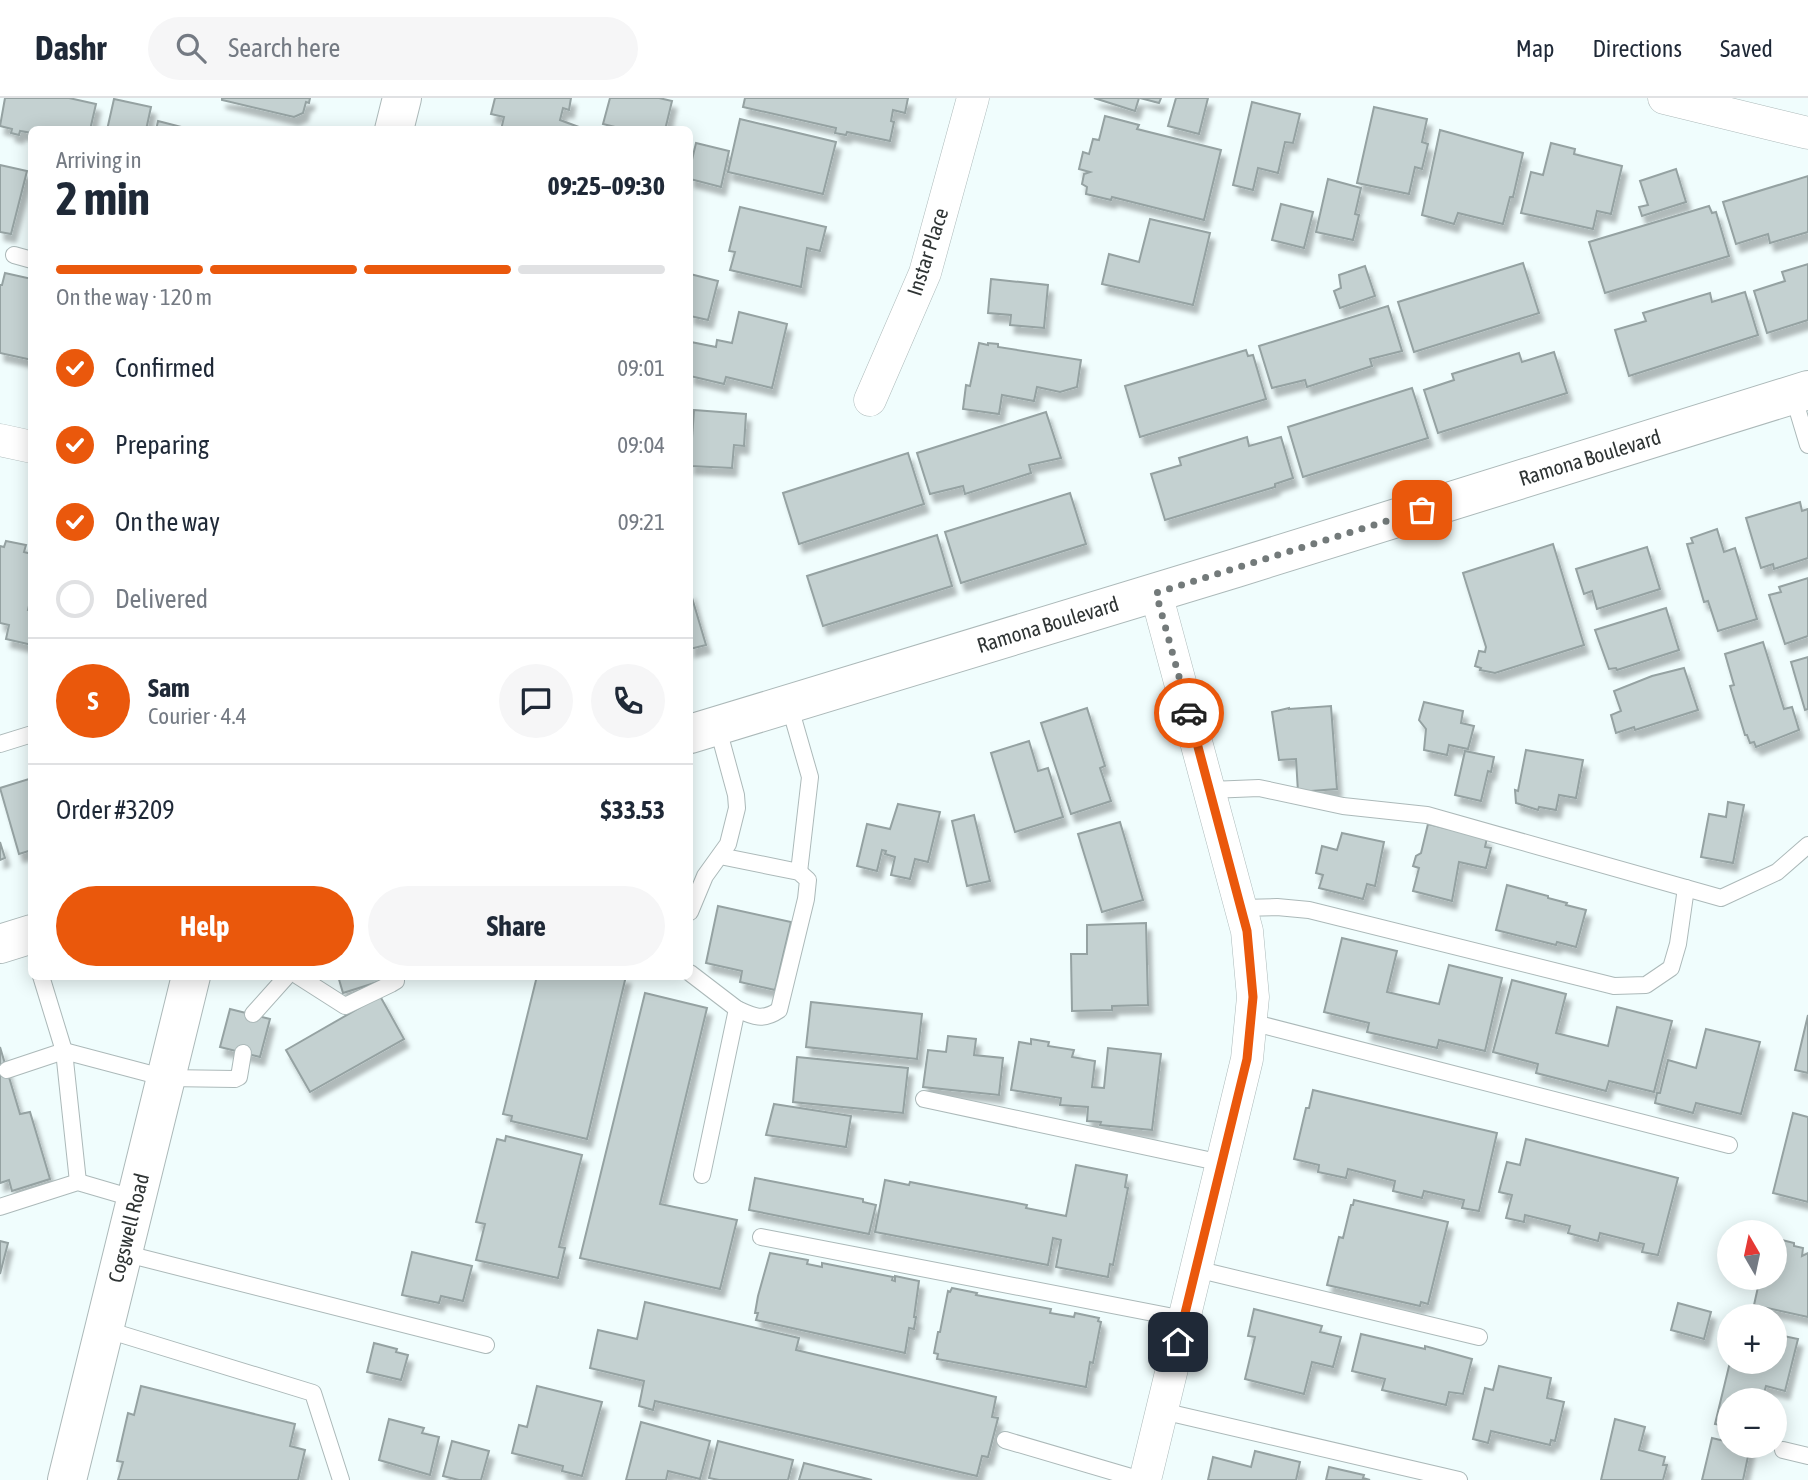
<!DOCTYPE html>
<html lang="en">
<head>
<meta charset="utf-8">
<style>
  body { margin:0; font-family:"Asap Condensed",sans-serif; background:#f6f6f7; color:#1f2937; height:100vh; display:flex; flex-direction:column; font-size:26px; white-space:nowrap }
  * { box-sizing:border-box; margin:0 }
  p { font-size:23px; color:#747a83 }
  .icon { flex:none; width:38px; height:38px; fill:none; stroke:currentColor; stroke-width:2; stroke-linecap:round; stroke-linejoin:round }
  .map { position:relative; flex:1; overflow:hidden }
  .details { position:absolute; left:28px; top:28px; width:665px; height:854px; display:flex; flex-direction:column; background:#fff; border-radius:10px; box-shadow:0 4px 18px #0003 }
  .details>* { flex:none }
  .needle { width:46px; rotate:351deg }
  .buttons { position:absolute; left:1717px; top:1122px; display:grid; gap:14px }
  .buttons a { display:grid; place-items:center; width:70px; height:70px; border-radius:50%; background:#fff; box-shadow:0 4px 18px #0003; font-size:35px }
  .pin { position:absolute; display:grid; place-items:center; width:60px; height:60px; color:#fff; margin:-30px; border-radius:14px; box-shadow:0 4px 10px #0006 }
  .courier { position:absolute; display:grid; place-items:center; width:70px; height:70px; margin:-35px; border:5px solid #ea580c; border-radius:50%; background:#fff; color:#222; box-shadow:0 2px 9px #0007 }
  .overview em { font-style:normal; font-weight:700 }
  .overview div { display:flex; flex-direction:column-reverse }
  .overview { display:flex; align-items:center; justify-content:space-between; height:119px; padding:0 28px }
  h1 { font-size:46px; font-weight:700; line-height:52px }
  .bar { display:grid; grid-template-columns:repeat(4,1fr); gap:10px 7px; align-content:center; height:84px; padding:0 28px }
  .bar i { height:9px; border-radius:5px; background:#e0e1e3 }
  .bar .current { background:#ea580c }
  .bar p { grid-column:span 4 }
  .line { display:flex; align-items:center; gap:18px; padding:0 28px; border-top:2px solid #e0e1e3 }
  .line div { flex:1 }
  .round { display:grid; place-items:center; flex:none; width:74px; height:74px; border-radius:37px; background:#f6f6f7 }
  ol { padding:0 28px; list-style:none }
  li { display:flex; align-items:center; gap:21px; height:77px }
  li p { margin-inline-start:auto }
  li .icon { padding:7px; border-radius:50%; background:#ea580c; color:#fff; stroke-width:4 }
  li:last-child { color:#747a83 }
  li i { width:38px; height:38px; border:4px solid #e0e1e3; border-radius:50% }
  .button { display:flex; gap:14px; margin-top:auto; padding:14px 28px }
  .button a { flex:1; height:80px; border-radius:42px; background:#ea580c; color:#fff; font-size:28px; font-weight:700; line-height:80px; text-align:center }
  .button a+a { background:#f6f6f7; color:#1f2937 }
  header { display:flex; align-items:center; gap:42px; box-sizing:border-box; height:98px; padding:0 35px; background:#fff; border-bottom:2px solid #e0e1e3 }
  header strong { font-size:33px }
  nav { display:flex; gap:38px; margin-inline-start:auto; font-size:24px }
  .search { width:490px; height:63px; background:#f6f6f7; display:flex; align-items:center; gap:18px; box-sizing:border-box; padding:0 24px; border-radius:38px; color:#747a83; font-size:26px }
  .map>svg:first-child { display:block }
  .building { fill:#c4d1d1; stroke:#95a2a2; stroke-width:2; filter:url(#shadow) }
  .lines { fill:none; stroke-linecap:round; stroke-linejoin:round }
  .service-casing { stroke:#acb9b9; stroke-width:18 }
  .minor-casing { stroke:#acb9b9; stroke-width:33 }
  .tertiary-casing { stroke:#acb9b9; stroke-width:40 }
  .primary-casing { stroke:#acb9b9; stroke-width:40 }
  .service { stroke:#fff; stroke-width:16 }
  .minor { stroke:#fff; stroke-width:32 }
  .tertiary { stroke:#fff; stroke-width:38 }
  .primary { stroke:#fff; stroke-width:38 }
  .done { stroke:#737a7a; stroke-width:7; stroke-dasharray:0 12.6 }
  .route { stroke:#ea580c; stroke-width:9 }
  .labels { text-anchor:middle; stroke-width:5; stroke-linejoin:round; paint-order:stroke }
  .street-label { font-size:21px; fill:#2f3434; stroke:#fff }
</style>
</head>
<body>
<header>
<strong>Dashr</strong>
<div class="search"><svg class="icon" aria-label="search" viewBox="0 0 24 24"><circle cx="10" cy="10" r="6"/><path d="M15 15l6 6"/></svg>Search here</div>
<nav><a>Map</a><a>Directions</a><a>Saved</a></nav>
</header>
<div class="map">
<svg width="1808" height="1382" viewBox="0 0 1808 1382">
  <defs>
    <filter id="shadow"><feDropShadow dx="4.5" dy="8" stdDeviation="2" flood-color="#0004"/></filter>
  </defs>
  <rect width="100%" height="100%" fill="#f0fdfd"/>
  <g class="building">
    <polygon points="5,0 69,0 96,6 90,32 32,32 32,35 20,33 19,37 11,35 12,31 0,28"/>
    <polygon points="222,0 310,0 309,5 306,4 303,15 294,19 222,2"/>
    <polygon points="495,0 571,0 569,12 563,10 560,22 587,32 501,32 504,19 491,16"/>
    <polygon points="610,0 659,0 672,3 665,32 627,32 603,26"/>
    <polygon points="745,0 908,0 905,15 893,12 891,23 894,24 890,43 847,34 846,37 835,35 836,30 743,9"/>
    <polygon points="1094,0 1139,0 1135,13"/>
    <polygon points="1140,0 1161,0 1159,5"/>
    <polygon points="1176,0 1208,0 1199,36 1168,28"/>
    <polygon points="114,1 151,9 146,32 107,32"/>
    <polygon points="1252,4 1300,16 1293,45 1285,44 1278,75 1258,70 1253,92 1233,87"/>
    <polygon points="1374,9 1427,21 1422,44 1428,46 1422,71 1415,69 1409,96 1357,85"/>
    <polygon points="1105,18 1139,27 1137,31 1221,52 1204,122 1112,99 1111,102 1086,96 1087,89 1082,86 1084,76 1090,74 1079,71 1083,54 1089,56 1093,41 1099,42"/>
    <polygon points="740,21 836,44 823,96 728,74"/>
    <polygon points="158,23 193,32 156,32"/>
    <polygon points="1440,32 1523,55 1513,99 1510,99 1503,126 1458,115 1454,126 1422,117"/>
    <polygon points="696,45 729,53 721,89 690,81 690,70"/>
    <polygon points="1551,45 1575,51 1574,56 1622,68 1611,116 1597,113 1593,131 1521,115 1531,74 1543,77"/>
    <polygon points="0,67 27,73 11,136 0,134"/>
    <polygon points="1676,71 1686,104 1642,118 1639,109 1648,107 1640,83"/>
    <polygon points="1808,78 1808,134 1770,145 1768,136 1736,146 1723,104"/>
    <polygon points="1328,81 1361,90 1355,116 1359,117 1353,142 1316,134"/>
    <polygon points="1281,106 1313,114 1304,150 1272,142"/>
    <polygon points="1709,108 1712,115 1716,114 1729,158 1605,195 1589,144"/>
    <polygon points="740,109 826,129 820,153 807,150 801,189 730,172 735,154 729,153"/>
    <polygon points="1150,121 1210,135 1193,207 1102,186 1109,156 1139,164"/>
    <polygon points="1523,165 1539,215 1414,254 1398,204"/>
    <polygon points="1808,166 1808,222 1767,235 1754,193 1785,183 1782,174"/>
    <polygon points="1365,168 1375,198 1340,210 1334,193 1341,190 1339,177"/>
    <polygon points="5,175 32,181 32,262 0,255 0,187 2,187"/>
    <polygon points="690,176 718,183 708,222 690,218"/>
    <polygon points="991,181 1048,187 1044,230 1010,227 1011,217 988,215"/>
    <polygon points="1745,194 1758,237 1629,278 1615,232 1646,223 1643,215 1710,195 1712,204"/>
    <polygon points="1388,208 1402,253 1370,261 1372,268 1307,289 1305,282 1272,290 1259,248"/>
    <polygon points="739,214 787,226 772,290 726,279 724,286 690,278 691,244 716,249 717,242 732,245"/>
    <polygon points="979,245 988,247 988,245 998,246 998,249 1081,262 1077,289 1060,294 1037,289 1034,303 1002,297 999,316 963,311 966,287 970,288"/>
    <polygon points="1246,252 1248,258 1253,257 1266,301 1140,339 1125,288"/>
    <polygon points="1554,254 1567,295 1438,335 1424,292 1454,282 1452,276 1519,255 1522,264"/>
    <polygon points="1412,290 1428,340 1303,379 1288,329"/>
    <polygon points="694,312 746,316 744,348 734,347 732,370 690,368"/>
    <polygon points="1046,314 1061,360 1029,367 1031,375 965,396 963,388 930,396 917,355"/>
    <polygon points="1247,339 1249,348 1281,339 1293,380 1275,386 1275,389 1165,422 1151,376 1181,367 1179,360"/>
    <polygon points="908,355 924,406 799,446 783,395"/>
    <polygon points="1070,395 1086,446 961,485 945,434"/>
    <polygon points="1800,404 1802,413 1808,411 1808,460 1774,471 1773,466 1761,470 1746,420"/>
    <polygon points="1717,431 1724,454 1735,450 1757,521 1718,533 1708,503 1704,504 1687,446 1693,445 1691,440"/>
    <polygon points="937,437 952,488 823,528 807,478"/>
    <polygon points="6,443 26,447 24,454 32,456 32,495 28,512 32,513 32,547 6,541 9,527 0,525 0,448 4,449"/>
    <polygon points="1553,446 1584,547 1495,575 1480,572 1481,570 1475,568 1479,553 1485,554 1486,549 1463,475"/>
    <polygon points="1647,449 1660,491 1597,511 1592,493 1584,496 1576,471"/>
    <polygon points="1808,480 1808,538 1785,546 1769,497 1781,494 1779,489"/>
    <polygon points="690,493 706,547 690,551"/>
    <polygon points="1666,510 1679,552 1617,572 1616,570 1609,571 1595,532"/>
    <polygon points="1763,544 1784,611 1792,609 1799,632 1756,649 1754,644 1750,645 1747,637 1745,637 1730,588 1734,587 1725,556"/>
    <polygon points="1808,559 1808,611 1805,612 1791,564"/>
    <polygon points="1684,570 1698,612 1635,632 1634,629 1616,635 1611,617 1621,613 1614,593 1652,578"/>
    <polygon points="1424,604 1463,613 1461,625 1474,628 1468,651 1449,647 1447,657 1424,652 1426,631 1419,622"/>
    <polygon points="1331,608 1337,691 1298,694 1296,661 1279,662 1272,614 1289,610 1289,611"/>
    <polygon points="1087,610 1105,668 1100,670 1111,703 1071,716 1041,625"/>
    <polygon points="1029,643 1038,673 1048,670 1063,719 1015,734 991,655"/>
    <polygon points="1526,652 1583,662 1576,700 1559,697 1556,712 1539,709 1538,712 1516,705 1515,692 1518,693"/>
    <polygon points="1465,653 1494,659 1491,674 1488,673 1481,703 1455,697"/>
    <polygon points="32,680 32,752 19,756 0,690"/>
    <polygon points="1728,704 1744,707 1733,765 1701,759 1709,716 1726,719"/>
    <polygon points="898,706 940,714 928,764 915,761 910,781 891,777 895,759 885,756 886,753 882,752 877,773 857,768 867,726 890,731"/>
    <polygon points="974,717 990,783 967,788 952,723"/>
    <polygon points="1120,724 1143,802 1102,814 1078,736"/>
    <polygon points="1428,726 1487,740 1485,749 1491,750 1486,770 1459,764 1452,803 1413,793 1419,770 1413,768 1416,758 1421,755"/>
    <polygon points="1342,735 1384,744 1375,788 1367,786 1363,801 1319,790 1323,777 1316,775 1322,748 1337,752"/>
    <polygon points="0,744 5,760 0,762"/>
    <polygon points="1507,787 1548,798 1548,800 1567,805 1566,807 1586,812 1576,849 1557,844 1556,847 1496,832"/>
    <polygon points="718,808 791,824 775,892 740,884 742,873 706,865"/>
    <polygon points="1146,825 1148,907 1112,908 1112,912 1072,913 1071,856 1087,856 1087,827"/>
    <polygon points="1342,840 1397,853 1387,894 1439,906 1449,867 1502,880 1485,953 1439,942 1437,950 1367,934 1369,925 1324,914"/>
    <polygon points="338,878 380,878 381,883 343,895"/>
    <polygon points="537,878 626,878 587,1041 511,1023 512,1018 503,1016"/>
    <polygon points="1512,882 1566,896 1556,935 1608,948 1617,909 1672,923 1654,994 1609,983 1606,993 1536,975 1538,966 1493,954"/>
    <polygon points="645,895 707,910 660,1106 737,1122 720,1191 580,1160"/>
    <polygon points="380,898 404,941 310,994 286,952"/>
    <polygon points="811,904 922,916 917,961 806,949"/>
    <polygon points="230,911 270,921 260,959 220,949"/>
    <polygon points="1808,917 1808,975 1795,972"/>
    <polygon points="1706,931 1760,944 1741,1016 1696,1005 1693,1015 1655,1005 1657,995 1660,995 1668,962 1696,970"/>
    <polygon points="948,938 976,941 974,957 1003,960 999,997 923,989 928,952 946,954"/>
    <polygon points="1031,941 1049,944 1048,948 1074,952 1072,959 1095,963 1092,989 1104,990 1108,950 1161,956 1152,1032 1100,1027 1101,1024 1087,1023 1088,1009 1060,1007 1061,1000 1011,992 1019,944 1031,946"/>
    <polygon points="0,949 20,1016 30,1014 50,1081 12,1093 9,1082 0,1085"/>
    <polygon points="797,959 908,970 903,1015 793,1004"/>
    <polygon points="1313,992 1497,1035 1479,1113 1462,1110 1464,1102 1424,1093 1422,1100 1393,1093 1395,1083 1348,1071 1346,1080 1318,1074 1319,1067 1294,1061 1306,1010 1309,1010"/>
    <polygon points="774,1006 851,1018 846,1049 766,1037"/>
    <polygon points="1793,1015 1808,1019 1808,1104 1773,1095"/>
    <polygon points="506,1038 582,1057 559,1149 565,1150 558,1180 476,1162 485,1126 476,1124 497,1041 505,1043"/>
    <polygon points="1526,1041 1678,1080 1658,1157 1642,1154 1644,1146 1600,1135 1598,1143 1568,1135 1570,1128 1525,1117 1524,1124 1506,1120 1512,1097 1499,1094 1507,1064 1520,1067"/>
    <polygon points="1076,1067 1127,1077 1125,1089 1128,1090 1113,1167 1110,1166 1108,1179 1056,1169 1061,1142 1053,1140 1048,1167 875,1134 885,1082 909,1087 910,1084 1027,1107 1026,1110 1066,1118"/>
    <polygon points="755,1080 863,1101 863,1104 876,1107 869,1136 749,1112"/>
    <polygon points="1354,1102 1448,1124 1428,1206 1421,1204 1420,1208 1327,1187 1339,1139 1343,1140 1351,1107 1353,1107"/>
    <polygon points="1774,1140 1794,1145 1794,1148 1803,1150 1802,1158 1808,1155 1808,1219 1754,1207 1760,1180 1774,1180"/>
    <polygon points="0,1143 8,1145 0,1176"/>
    <polygon points="412,1154 472,1168 463,1203 441,1198 439,1205 402,1197"/>
    <polygon points="770,1155 808,1162 807,1166 822,1169 822,1165 893,1179 892,1182 895,1183 895,1178 919,1183 914,1219 916,1219 914,1231 909,1230 905,1255 756,1222 758,1215 755,1215 758,1198"/>
    <polygon points="952,1190 977,1195 976,1197 1051,1211 1050,1215 1074,1219 1075,1215 1099,1220 1098,1223 1101,1224 1093,1265 1090,1264 1086,1289 937,1261 938,1256 934,1255 938,1234 940,1234 948,1193 950,1194"/>
    <polygon points="645,1204 799,1240 796,1252 996,1299 992,1319 998,1320 988,1359 982,1358 977,1378 655,1303 653,1312 639,1308 644,1283 590,1270 598,1232 637,1241"/>
    <polygon points="1678,1205 1711,1214 1704,1241 1671,1232"/>
    <polygon points="1254,1211 1322,1228 1320,1234 1341,1239 1333,1269 1312,1264 1304,1296 1245,1281 1255,1239 1248,1238"/>
    <polygon points="1361,1236 1425,1251 1425,1248 1472,1261 1463,1296 1449,1294 1446,1307 1382,1292 1385,1281 1352,1273"/>
    <polygon points="1774,1236 1798,1241 1785,1293 1766,1288 1762,1302 1729,1302 1729,1329 1715,1326 1730,1264 1774,1264"/>
    <polygon points="374,1245 397,1251 396,1254 408,1257 401,1282 367,1274"/>
    <polygon points="1499,1268 1551,1280 1547,1300 1564,1304 1555,1343 1551,1342 1550,1347 1491,1333 1488,1345 1473,1341 1485,1290 1493,1292"/>
    <polygon points="141,1288 295,1326 290,1348 305,1352 298,1382 118,1382 123,1364 117,1363 128,1315 134,1317"/>
    <polygon points="537,1288 602,1304 582,1378 562,1373 563,1368 512,1355 519,1327 527,1329"/>
    <polygon points="389,1321 424,1330 422,1335 439,1339 430,1377 379,1362"/>
    <polygon points="1615,1321 1645,1329 1639,1352 1665,1359 1663,1367 1667,1367 1663,1382 1601,1382"/>
    <polygon points="641,1324 710,1343 700,1381 668,1373 666,1382 626,1382"/>
    <polygon points="1712,1340 1729,1344 1729,1348 1750,1349 1743,1382 1702,1382"/>
    <polygon points="452,1343 489,1353 481,1382 459,1382 443,1378"/>
    <polygon points="718,1343 793,1362 788,1382 719,1382 709,1380"/>
    <polygon points="1255,1353 1300,1364 1296,1382 1208,1382 1213,1359 1251,1369"/>
    <polygon points="804,1365 872,1382 799,1382"/>
    <polygon points="1329,1369 1364,1377 1363,1380 1370,1382 1326,1382"/>
  </g>
  <g class="lines">
    <defs>
      <g id="service">
        <polyline points="14,157 32,162"/>
        <polyline points="1793,297 1808,347"/>
        <polyline points="789,606 810,679 799,774"/>
        <polyline points="0,646 32,636"/>
        <polyline points="1210,692 1259,690 1343,708 1427,717 1721,800 1777,774 1808,747"/>
        <path d="M720 758 799 774 808 782 806 801 779 912C763 923 754 919 737 911"/>
        <polyline points="1241,810 1277,809 1309,812 1614,888 1646,887 1671,870 1678,846 1686,790"/>
        <polyline points="690,814 705,778 728,746 737,710 736,697 717,627"/>
        <polyline points="690,875 737,911 702,1077"/>
        <polyline points="298,878 345,908 391,886 396,883 396,878"/>
        <polyline points="253,916 287,878"/>
        <polyline points="1251,924 1729,1047"/>
        <polyline points="7,972 64,953 41,878"/>
        <polyline points="924,1001 1222,1065"/>
        <polyline points="78,1084 64,953 166,980 235,981 239,979 243,955"/>
        <polyline points="0,1109 78,1084 136,1101"/>
        <polyline points="761,1139 1184,1221"/>
        <polyline points="123,1155 486,1247"/>
        <polyline points="1196,1171 1479,1239"/>
        <polyline points="104,1231 313,1295 341,1382"/>
        <polyline points="1162,1313 1459,1382"/>
        <polyline points="1005,1342 1141,1382"/>
        <polyline points="1783,1352 1808,1358"/>
      </g>
      <g id="minor">
        <polyline points="1664,0 1808,35"/>
        <polyline points="870,302 925,175 973,0"/>
        <polyline points="0,342 32,349"/>
        <polyline points="1145,1382 1247,961 1253,899 1247,833 1156,495"/>
      </g>
      <g id="tertiary">
        <polyline points="394,32 402,0"/>
        <polyline points="67,1382 191,878"/>
      </g>
      <g id="primary">
        <polyline points="690,636 1236,470 1808,292"/>
        <polyline points="0,846 32,836"/>
      </g>
    </defs>
    <use href="#service" class="service-casing"/>
    <use href="#minor" class="minor-casing"/>
    <use href="#tertiary" class="tertiary-casing"/>
    <use href="#primary" class="primary-casing"/>
    <use href="#service" class="service"/>
    <use href="#minor" class="minor"/>
    <use href="#tertiary" class="tertiary"/>
    <use href="#primary" class="primary"/>
  </g>
  <g class="lines">
    <polyline class="done" points="1189,615 1156,495 1422,412"/>
    <polyline class="route" points="1178,1244 1247,961 1253,899 1247,833 1189,615"/>
  </g>
  <g class="labels">
    <g class="street-label">
      <text transform="translate(928 154) rotate(-72)" y="7">Instar Place</text>
      <text transform="translate(1590 360) rotate(-17)" y="7">Ramona Boulevard</text>
      <text transform="translate(1048 527) rotate(-17)" y="7">Ramona Boulevard</text>
      <text transform="translate(129 1130) rotate(-76)" y="7">Cogswell Road</text>
    </g>
  </g>
</svg>
<div class="buttons">
<a><svg class="needle" viewBox="-14 -14 28 28"><path d="M0-13l5 13h-10z" fill="#e53935"/><path d="M0 13l5-13h-10z" fill="#747a83"/></svg></a>
<a>+</a>
<a>−</a>
</div>
<div class="pin" style="left:1422px;top:412px;background:#ea580c"><svg class="icon" aria-label="bag" viewBox="0 0 24 24"><path d="M5 8h14l-1 12H6zM9 8a3 3 0 0 1 6 0"/></svg></div>
<div class="pin" style="left:1178px;top:1244px;background:#1f2937"><svg class="icon" aria-label="home" viewBox="0 0 24 24"><path d="M3 11l9-7 9 7M6 9v11h12V9"/></svg></div>
<div class="courier" style="left:1189px;top:615px"><svg class="icon" aria-label="car" viewBox="0 0 24 24"><path d="M5 17H2v-5l4-1 3-4h7l3 4 3 1v5h-3M9 17h6M6 11h13"/><circle cx="7" cy="17" r="2"/><circle cx="17" cy="17" r="2"/></svg></div>
<section class="details">
<div class="overview"><div><h1>2 min</h1><p>Arriving in</p></div><em>09:25–09:30</em></div>
<div class="bar"><i class="current"></i><i class="current"></i><i class="current"></i><i></i><p>On the way · 120 m</p></div>
<ol>
<li><svg class="icon" aria-label="check" viewBox="0 0 24 24"><path d="M5 12l5 5 9-10"/></svg>Confirmed<p>09:01</p></li>
<li><svg class="icon" aria-label="check" viewBox="0 0 24 24"><path d="M5 12l5 5 9-10"/></svg>Preparing<p>09:04</p></li>
<li><svg class="icon" aria-label="check" viewBox="0 0 24 24"><path d="M5 12l5 5 9-10"/></svg>On the way<p>09:21</p></li>
<li><i></i>Delivered</li>
</ol>
<div class="line" style="height:126px"><b class="round" style="background:#ea580c;color:#fff">S</b><div><b>Sam</b><p>Courier · 4.4</p></div><a class="round"><svg class="icon" aria-label="chat" viewBox="0 0 24 24"><path d="M4 5h16v11H9l-5 4z"/></svg></a><a class="round"><svg class="icon" aria-label="phone" viewBox="0 0 24 24"><path d="M5 4h4l2 5-3 2q2 4 5 5l2-3 5 2v4C11 20 4 13 5 4z"/></svg></a></div>
<div class="line" style="height:91px"><div>Order #3209</div><b>$33.53</b></div>
<div class="button"><a>Help</a><a>Share</a></div>
</section>
</div>
</body>
</html>
